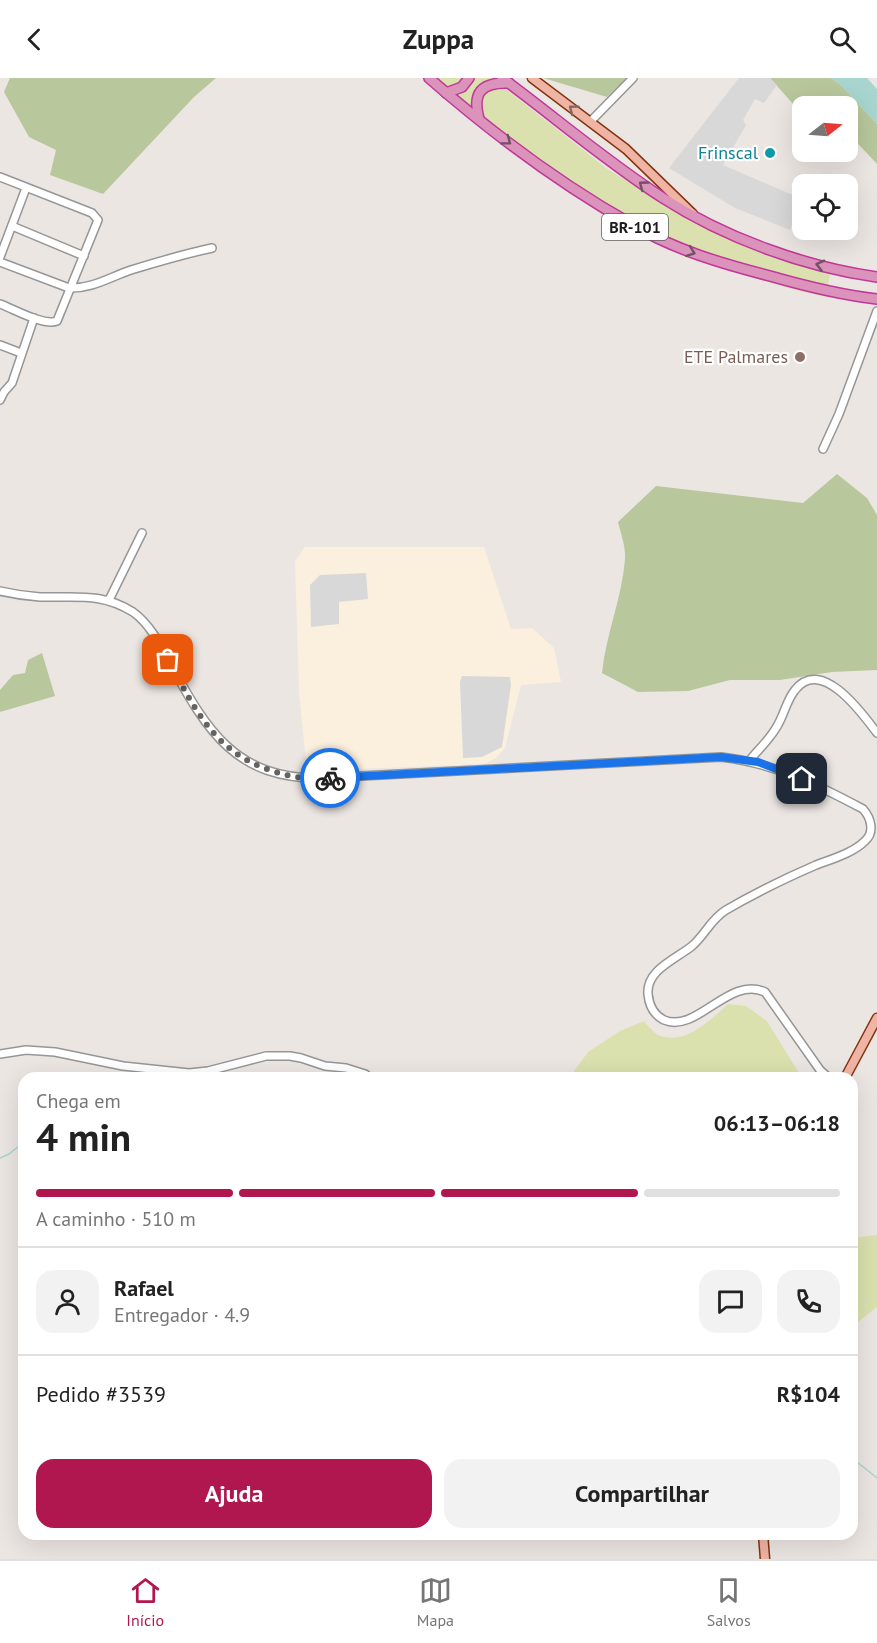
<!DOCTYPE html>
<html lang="pt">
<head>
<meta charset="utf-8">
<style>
  body { margin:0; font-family:"PT Sans",sans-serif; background:#f2f2f2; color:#222; height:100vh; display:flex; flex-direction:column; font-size:22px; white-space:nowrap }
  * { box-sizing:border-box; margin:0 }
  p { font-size:20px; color:#767676 }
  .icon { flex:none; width:33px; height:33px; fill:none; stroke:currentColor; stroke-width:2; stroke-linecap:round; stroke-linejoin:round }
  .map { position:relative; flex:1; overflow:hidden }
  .sheet { position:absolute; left:18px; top:994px; width:840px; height:468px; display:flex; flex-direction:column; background:#fff; border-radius:18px; box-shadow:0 6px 24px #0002 }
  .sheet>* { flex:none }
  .needle { width:39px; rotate:73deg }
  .controls { position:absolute; left:792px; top:18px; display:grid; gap:12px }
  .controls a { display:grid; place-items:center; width:66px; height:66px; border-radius:12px; background:#fff; box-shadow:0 6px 24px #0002; font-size:30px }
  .pin { position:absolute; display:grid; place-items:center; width:51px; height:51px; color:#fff; margin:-26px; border-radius:12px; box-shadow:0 3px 9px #0006 }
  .courier { position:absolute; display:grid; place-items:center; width:60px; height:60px; margin:-30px; border:4px solid #1a73e8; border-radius:50%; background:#fff; color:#222; box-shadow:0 2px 8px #0007 }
  .summary em { font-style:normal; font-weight:700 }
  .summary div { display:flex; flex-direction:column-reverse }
  .summary { display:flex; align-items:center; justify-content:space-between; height:102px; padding:0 18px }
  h1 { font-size:39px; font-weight:700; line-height:45px }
  .bar { display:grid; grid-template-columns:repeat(4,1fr); gap:9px 6px; align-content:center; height:72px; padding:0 18px }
  .bar i { height:8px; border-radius:4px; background:#e0e0e0 }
  .bar .active { background:#b1174f }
  .bar p { grid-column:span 4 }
  .line { display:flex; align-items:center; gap:15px; padding:0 18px; border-top:2px solid #e0e0e0 }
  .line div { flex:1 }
  .round { display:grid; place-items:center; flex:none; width:63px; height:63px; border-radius:18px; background:#f2f2f2 }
  .primary-button { display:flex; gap:12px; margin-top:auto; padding:12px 18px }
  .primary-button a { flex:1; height:69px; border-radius:18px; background:#b1174f; color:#fff; font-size:24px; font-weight:700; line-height:69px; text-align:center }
  .primary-button a+a { background:#f2f2f2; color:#222 }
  header { display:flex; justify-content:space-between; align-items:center; height:78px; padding:0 18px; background:#fff; font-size:27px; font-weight:700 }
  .menu { display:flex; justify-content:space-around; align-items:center; height:84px; border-top:2px solid #e0e0e0; background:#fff; font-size:16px; color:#767676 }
  .menu a { display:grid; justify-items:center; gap:3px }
  .menu .active { color:#b1174f }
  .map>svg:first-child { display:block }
  .education { fill:#fbf0de }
  .grass { fill:#dae1ae }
  .forest { fill:#b8c79c }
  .parking { fill:#d8d8d8 }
  .water { fill:#a8d5cf }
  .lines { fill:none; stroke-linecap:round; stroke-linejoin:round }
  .stream { stroke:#a8d5cf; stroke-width:1.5 }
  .minor-casing { stroke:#969696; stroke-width:10 }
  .major-casing { stroke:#833411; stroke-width:11 }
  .highway-casing { stroke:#c23899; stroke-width:12 }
  .minor { stroke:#fff; stroke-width:7 }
  .major { stroke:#f0b4a4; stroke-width:8 }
  .highway { stroke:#db93bb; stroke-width:9 }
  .oneway { stroke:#866860 }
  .oneway2 { stroke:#725264 }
  .done { stroke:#656362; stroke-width:6; stroke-dasharray:0 10.8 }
  .route { stroke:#1a73e8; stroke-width:8 }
  .culture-dot { fill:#0f9aa8; stroke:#fff; stroke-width:2 }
  .education-dot { fill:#8d6e63; stroke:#fff; stroke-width:2 }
  .labels { text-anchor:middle; stroke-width:4.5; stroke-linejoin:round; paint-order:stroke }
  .shield { fill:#fff; stroke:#606060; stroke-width:1.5 }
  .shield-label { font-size:16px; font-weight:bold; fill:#1c1c1c }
  .culture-label { font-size:18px; fill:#0d838f; stroke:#fff; text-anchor:end }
  .education-label { font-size:18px; fill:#785e54; stroke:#fff; text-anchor:end }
</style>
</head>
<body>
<header><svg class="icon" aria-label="back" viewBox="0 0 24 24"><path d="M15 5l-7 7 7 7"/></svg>Zuppa<svg class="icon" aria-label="search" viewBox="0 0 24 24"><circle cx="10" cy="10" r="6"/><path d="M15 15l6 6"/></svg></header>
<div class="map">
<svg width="877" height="1481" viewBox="0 0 877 1481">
  <rect width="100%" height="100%" fill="#ece6e3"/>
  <polygon class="education" points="305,469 484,469 511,551 532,550 554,570 561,604 521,607 505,670 496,680 484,686 307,693 299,614 295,483"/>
  <g class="grass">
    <polygon points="423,0 470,0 444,17"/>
    <path d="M472 0H493L500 6 475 17 470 33 445 19C460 17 464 13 472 0Z"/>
    <path d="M502 8 610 93 770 179 830 196 826 219C799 214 772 205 746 197 725 190 701 185 680 176 605 144 540 95 476 44 470 28 474 25 483 11Z"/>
    <path d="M728 926 746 928 767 943 802 1000H569L588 974 620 953 644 943C648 948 653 954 658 957 685 968 709 943 728 926Z"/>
    <polygon points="877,1157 877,1229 858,1244 852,1247 852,1160"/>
  </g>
  <g class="forest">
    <polygon points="10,0 216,0 194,19 103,116 50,97 56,72 29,59 4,14"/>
    <polygon points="543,0 627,0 607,19"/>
    <polygon points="770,0 831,0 841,7 877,46 877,86 848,55 848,28 802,28 802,33 793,26"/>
    <path d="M837 396 867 420 877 437V592L832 594 780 602H730L688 613 638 614 602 595C606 556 622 520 625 481 626 470 621 456 618 444L656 408 803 425Z"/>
    <polygon points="42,575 55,618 0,634 0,612 13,597 25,595 28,582"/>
  </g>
  <g class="parking">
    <polygon points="739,0 770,0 777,7 764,25 755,21 743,42 746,47 723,87 802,121 790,152 735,130 669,90"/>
    <polygon points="366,495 368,521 339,524 339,546 311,549 310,507 320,497"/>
    <polygon points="462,598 510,599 511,607 502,669 482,679 463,680 460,604"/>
  </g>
  <polygon class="water" points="831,0 867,0 877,11 877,46 841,7"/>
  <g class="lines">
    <g class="stream">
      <polyline points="0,1080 9,1076 24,1064"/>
      <polyline points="852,1217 856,1225 852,1229"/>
      <polyline points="852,1380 877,1400"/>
    </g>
    <defs>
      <g id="minor">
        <polyline points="590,44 633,0"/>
        <path d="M0 99 92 135 98 142 57 243C43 248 14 231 0 226"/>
        <polyline points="12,148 84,178"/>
        <polyline points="0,179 26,110"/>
        <path d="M0 184 69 210C92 211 110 199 131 192 157 184 185 176 212 170"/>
        <polyline points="0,267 21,275"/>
        <polyline points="0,322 4,314 12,305 34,240"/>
        <polyline points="823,371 839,336 877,233"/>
        <path d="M0 513C13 516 27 518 40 519 76 520 101 514 133 534 150 546 161 568 170 585 207 653 236 702 323 700L721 679C774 685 816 706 863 731 871 740 875 754 865 763 853 775 832 781 816 787 786 800 755 815 726 832 711 841 705 857 692 868 676 881 646 892 648 916 649 927 654 937 664 942 697 956 729 897 765 914L820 992 829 1000"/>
        <polyline points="109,522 142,455"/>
        <path d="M750 682C758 672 769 662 776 650 784 638 786 623 795 612 821 578 862 635 877 655"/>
        <polyline points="0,976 26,972 55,974 123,988 189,995 208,993 266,978 290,978 301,980 325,988 346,990 365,996 370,1000"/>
      </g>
      <g id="major">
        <polyline points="532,0 626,71 693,136"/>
        <polyline points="845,1000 877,940"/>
        <polyline points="763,1456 765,1481"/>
      </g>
      <g id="highway">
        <path d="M429 0C492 55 560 106 633 147 675 172 723 186 770 198 805 208 841 217 877 221"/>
        <path d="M502 0C556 40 607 84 663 120 725 160 805 189 877 199"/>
        <polyline points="446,15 462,9 469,0"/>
        <path d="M479 41C472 15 481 4 509 5"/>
      </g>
    </defs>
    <use href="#minor" class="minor-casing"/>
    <use href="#major" class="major-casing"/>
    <use href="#highway" class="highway-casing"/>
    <use href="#minor" class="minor"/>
    <use href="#major" class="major"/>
    <use href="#highway" class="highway"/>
  </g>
  <defs><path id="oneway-chevron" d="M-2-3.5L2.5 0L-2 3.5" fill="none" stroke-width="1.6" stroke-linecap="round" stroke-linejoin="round" transform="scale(1.5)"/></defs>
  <use class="oneway" href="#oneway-chevron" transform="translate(573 31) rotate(-143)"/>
  <g class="oneway2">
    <use href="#oneway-chevron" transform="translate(507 63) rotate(37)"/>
    <use href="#oneway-chevron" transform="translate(643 107) rotate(-144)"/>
    <use href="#oneway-chevron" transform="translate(691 174) rotate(20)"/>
    <use href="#oneway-chevron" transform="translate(820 187) rotate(-166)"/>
  </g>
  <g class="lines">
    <path class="done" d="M168 582C194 629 213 672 267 691 288 699 308 702 330 700"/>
    <polyline class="route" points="330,700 721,679 758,684 802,701"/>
  </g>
  <circle class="culture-dot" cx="770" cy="75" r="6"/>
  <circle class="education-dot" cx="800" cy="279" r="6"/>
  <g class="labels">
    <rect class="shield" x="602" y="136" width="66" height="26" rx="4.5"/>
    <g class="shield-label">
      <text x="635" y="155">BR-101</text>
    </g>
    <g class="culture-label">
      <text x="758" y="81">Frinscal</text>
    </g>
    <g class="education-label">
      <text x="788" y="285">ETE Palmares</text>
    </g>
  </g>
</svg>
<div class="controls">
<a><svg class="needle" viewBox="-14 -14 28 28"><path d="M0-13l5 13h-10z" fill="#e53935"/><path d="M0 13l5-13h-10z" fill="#767676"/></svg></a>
<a><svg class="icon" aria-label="locate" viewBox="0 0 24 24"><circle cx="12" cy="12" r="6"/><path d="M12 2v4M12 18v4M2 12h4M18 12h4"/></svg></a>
</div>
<div class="pin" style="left:168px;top:582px;background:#ea580c"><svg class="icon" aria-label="bag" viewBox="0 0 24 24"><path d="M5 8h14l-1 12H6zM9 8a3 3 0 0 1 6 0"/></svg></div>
<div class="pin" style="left:802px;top:701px;background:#1f2937"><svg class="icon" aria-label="home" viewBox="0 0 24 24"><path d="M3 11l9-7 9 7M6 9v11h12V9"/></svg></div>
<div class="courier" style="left:330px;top:700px"><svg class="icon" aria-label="bike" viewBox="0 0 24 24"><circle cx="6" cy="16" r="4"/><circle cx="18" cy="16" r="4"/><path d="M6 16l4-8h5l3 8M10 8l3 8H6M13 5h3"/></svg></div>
<section class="sheet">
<div class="summary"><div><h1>4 min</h1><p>Chega em</p></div><em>06:13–06:18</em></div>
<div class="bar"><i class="active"></i><i class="active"></i><i class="active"></i><i></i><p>A caminho · 510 m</p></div>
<div class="line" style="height:108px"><a class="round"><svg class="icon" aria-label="person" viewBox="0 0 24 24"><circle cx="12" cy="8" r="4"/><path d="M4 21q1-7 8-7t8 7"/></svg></a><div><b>Rafael</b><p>Entregador · 4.9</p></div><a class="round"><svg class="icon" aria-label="chat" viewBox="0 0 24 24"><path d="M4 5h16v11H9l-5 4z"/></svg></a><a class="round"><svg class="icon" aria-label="phone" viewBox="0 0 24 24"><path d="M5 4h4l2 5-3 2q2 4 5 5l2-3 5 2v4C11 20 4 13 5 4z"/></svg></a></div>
<div class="line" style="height:78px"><div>Pedido #3539</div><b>R$104</b></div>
<div class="primary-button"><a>Ajuda</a><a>Compartilhar</a></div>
</section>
</div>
<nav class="menu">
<a class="active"><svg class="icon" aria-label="home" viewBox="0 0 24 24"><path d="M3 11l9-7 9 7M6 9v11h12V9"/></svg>Início</a>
<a><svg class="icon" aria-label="map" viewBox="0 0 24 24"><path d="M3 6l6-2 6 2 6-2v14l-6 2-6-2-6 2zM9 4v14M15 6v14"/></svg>Mapa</a>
<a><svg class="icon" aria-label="saved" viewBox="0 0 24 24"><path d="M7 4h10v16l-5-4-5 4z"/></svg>Salvos</a>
</nav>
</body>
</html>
